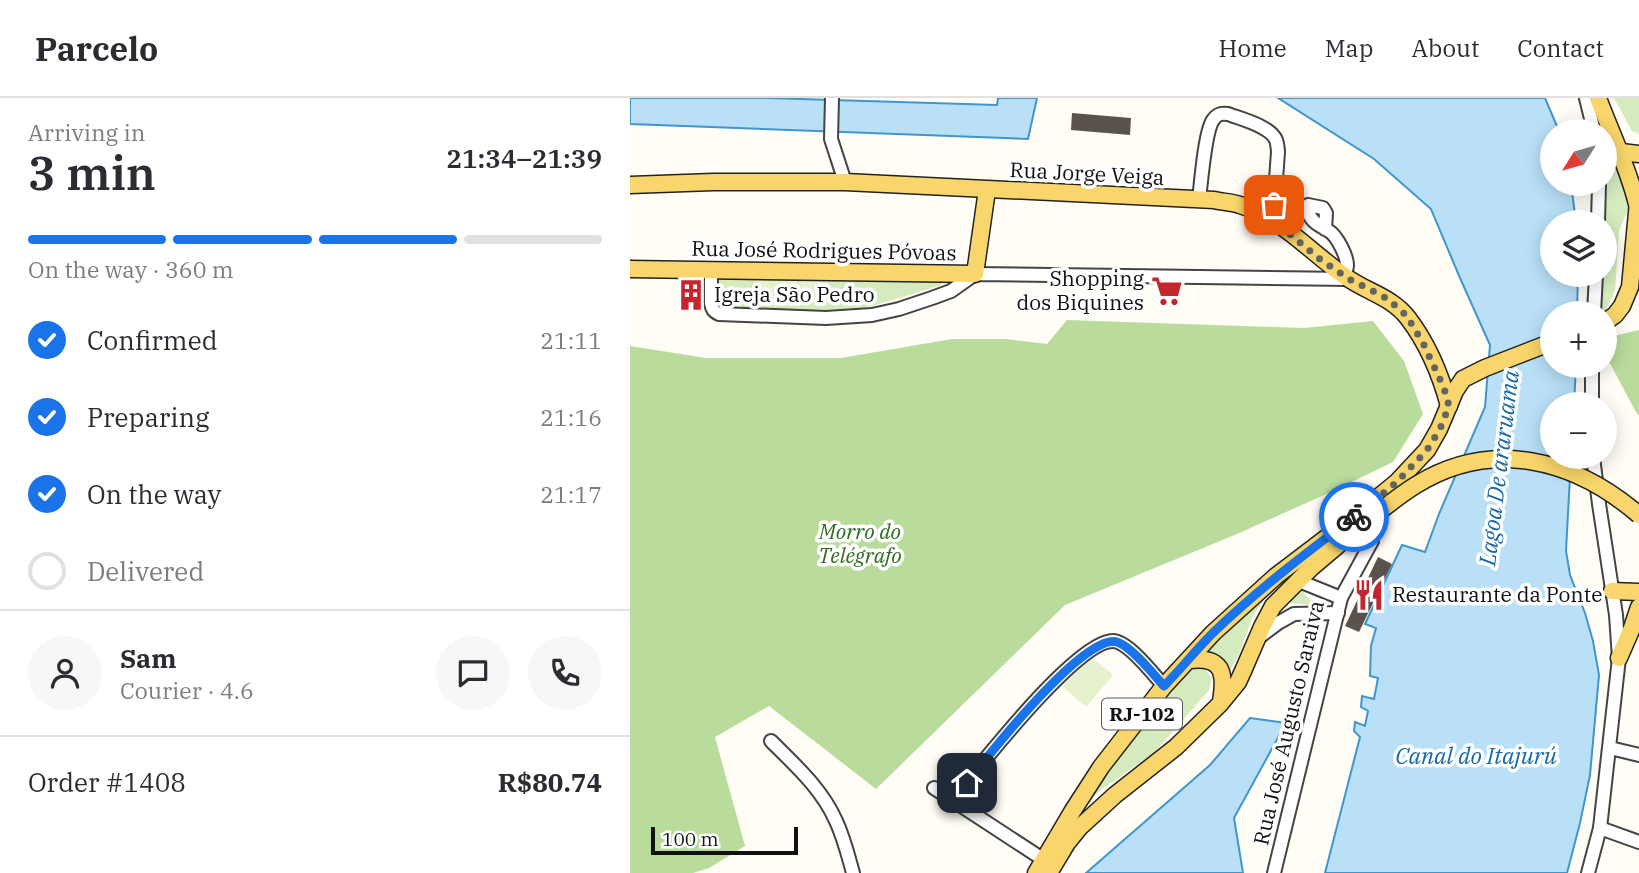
<!DOCTYPE html>
<html lang="en">
<head>
<meta charset="utf-8">
<style>
  body { margin:0; font-family:"IBM Plex Serif",serif; background:#f7f7f7; color:#2b2b33; height:100vh; display:flex; flex-direction:column; font-size:26px; white-space:nowrap }
  * { box-sizing:border-box; margin:0 }
  p { font-size:23px; color:#7c7c81 }
  .icon { flex:none; width:38px; height:38px; fill:none; stroke:currentColor; stroke-width:2; stroke-linecap:round; stroke-linejoin:round }
  .map { position:relative; flex:1; overflow:hidden }
  .drawer { display:flex; flex-direction:column; background:#fff; width:630px }
  .drawer>* { flex:none }
  .needle { width:46px; rotate:233deg }
  .controls { position:absolute; left:910px; top:21px; display:grid; gap:14px }
  .controls a { display:grid; place-items:center; width:77px; height:77px; border-radius:50%; background:#fff; box-shadow:0 4px 18px #0003; font-size:35px }
  .scale { position:absolute; left:21px; bottom:18px; width:147px; box-sizing:border-box; padding-left:7px; border:4px solid #111; border-top:0; font-size:19px; line-height:24px; white-space:nowrap; color:#111; -webkit-text-stroke:5px #fff; paint-order:stroke }
  .pin { position:absolute; display:grid; place-items:center; width:60px; height:60px; color:#fff; margin:-30px; border-radius:14px; box-shadow:0 4px 10px #0006 }
  .courier { position:absolute; display:grid; place-items:center; width:70px; height:70px; margin:-35px; border:5px solid #1a73e8; border-radius:50%; background:#fff; color:#222; box-shadow:0 2px 9px #0007 }
  .headline em { font-style:normal; font-weight:600 }
  .headline div { display:flex; flex-direction:column-reverse }
  .headline { display:flex; align-items:center; justify-content:space-between; height:119px; padding:0 28px }
  h1 { font-size:46px; font-weight:600; line-height:52px }
  .bar { display:grid; grid-template-columns:repeat(4,1fr); gap:10px 7px; align-content:center; height:84px; padding:0 28px }
  .bar i { height:9px; border-radius:5px; background:#e1e1e2 }
  .bar .active { background:#1a73e8 }
  .bar p { grid-column:span 4 }
  .line { display:flex; align-items:center; gap:18px; padding:0 28px; border-top:2px solid #e1e1e2 }
  .line div { flex:1 }
  .round { display:grid; place-items:center; flex:none; width:74px; height:74px; border-radius:37px; background:#f7f7f7 }
  ol { padding:0 28px; list-style:none }
  li { display:flex; align-items:center; gap:21px; height:77px }
  li p { margin-inline-start:auto }
  li .icon { padding:7px; border-radius:50%; background:#1a73e8; color:#fff; stroke-width:4 }
  li:last-child { color:#7c7c81 }
  li i { width:38px; height:38px; border:4px solid #e1e1e2; border-radius:50% }
  header { display:flex; align-items:center; gap:42px; box-sizing:border-box; height:98px; padding:0 35px; background:#fff; border-bottom:2px solid #e1e1e2 }
  header strong { font-size:33px }
  nav { display:flex; gap:38px; margin-inline-start:auto; font-size:24px }
  main { display:flex; flex:1; min-height:0 }
  .map>svg:first-child { display:block }
  .green { fill:#d5ebbd }
  .forest { fill:#b9dc9c }
  .pitch { fill:#e6f2cf }
  .water { fill:#b9e0f7; stroke:#3f96cf; stroke-width:2 }
  .building { fill:#5a524d }
  .lines { fill:none; stroke-linecap:round; stroke-linejoin:round }
  .minor-casing { stroke:#444; stroke-width:16 }
  .major-casing { stroke:#222; stroke-width:19 }
  .minor { stroke:#fff; stroke-width:12 }
  .major { stroke:#f9d66b; stroke-width:16 }
  .major-bridge-casing { stroke:#222; stroke-width:19; stroke-linecap:butt }
  .major-bridge { stroke:#f9d66b; stroke-width:16 }
  .done { stroke:#646461; stroke-width:7; stroke-dasharray:0 12.6 }
  .route { stroke:#1a73e8; stroke-width:9 }
  .labels { text-anchor:middle; stroke-width:7; stroke-linejoin:round; paint-order:stroke }
  .shield { fill:#fff; stroke:#585858; stroke-width:2 }
  .shield-label { font-size:19px; font-weight:bold; fill:#111 }
  .street-label { font-size:21px; fill:#111; stroke:#fff }
  .poi-label { font-size:21px; fill:#111; stroke:#fff; text-anchor:start }
  .park-label { font-size:21px; font-style:italic; fill:#2f6b1f; stroke:#fff }
  .water-label { font-size:23px; font-style:italic; fill:#1768a6; stroke:#fff }
</style>
</head>
<body>
<header>
<strong>Parcelo</strong>
<nav><a>Home</a><a>Map</a><a>About</a><a>Contact</a></nav>
</header>
<main>
<section class="drawer">
<div class="headline"><div><h1>3 min</h1><p>Arriving in</p></div><em>21:34–21:39</em></div>
<div class="bar"><i class="active"></i><i class="active"></i><i class="active"></i><i></i><p>On the way · 360 m</p></div>
<ol>
<li><svg class="icon" aria-label="check" viewBox="0 0 24 24"><path d="M5 12l5 5 9-10"/></svg>Confirmed<p>21:11</p></li>
<li><svg class="icon" aria-label="check" viewBox="0 0 24 24"><path d="M5 12l5 5 9-10"/></svg>Preparing<p>21:16</p></li>
<li><svg class="icon" aria-label="check" viewBox="0 0 24 24"><path d="M5 12l5 5 9-10"/></svg>On the way<p>21:17</p></li>
<li><i></i>Delivered</li>
</ol>
<div class="line" style="height:126px"><a class="round"><svg class="icon" aria-label="person" viewBox="0 0 24 24"><circle cx="12" cy="8" r="4"/><path d="M4 21q1-7 8-7t8 7"/></svg></a><div><b>Sam</b><p>Courier · 4.6</p></div><a class="round"><svg class="icon" aria-label="chat" viewBox="0 0 24 24"><path d="M4 5h16v11H9l-5 4z"/></svg></a><a class="round"><svg class="icon" aria-label="phone" viewBox="0 0 24 24"><path d="M5 4h4l2 5-3 2q2 4 5 5l2-3 5 2v4C11 20 4 13 5 4z"/></svg></a></div>
<div class="line" style="height:91px"><div>Order #1408</div><b>R$80.74</b></div>
</section>
<div class="map">
<svg width="1009" height="775" viewBox="0 0 1009 775">
  <rect width="100%" height="100%" fill="#fffdf5"/>
  <g class="green">
    <polygon points="984,0 1009,0 1009,36 1002,33"/>
    <polygon points="981,59 988,59 1004,97 989,133 985,193 974,215 968,215 970,177 975,177 975,124 973,124 976,66"/>
    <polygon points="88,179 300,184 311,185 312,187 219,215 88,211"/>
    <polygon points="644,486 623,518 609,556 597,578 570,553"/>
    <polygon points="670,490 679,501 689,508 664,505 653,506"/>
    <polygon points="567,570 574,570 582,580 579,592 524,655 471,692 442,718 547,584 560,573"/>
  </g>
  <g class="forest">
    <polygon points="437,222 674,230 743,223 774,263 793,316 763,364 703,393 607,436 435,507 246,691 139,608 85,639 115,748 79,770 63,775 0,775 0,248 76,260 211,260 322,241 375,241 417,246"/>
    <polygon points="1009,232 1009,317 1007,316 975,256 975,240"/>
  </g>
  <g class="pitch">
    <polygon points="126,182 167,183 167,208 126,207"/>
    <polygon points="171,183 198,183 198,205 170,204"/>
    <polygon points="459,557 483,577 456,609 433,589"/>
  </g>
  <g class="water">
    <polygon points="0,0 137,0 367,7 368,0 407,0 398,41 0,26"/>
    <polygon points="648,0 915,0 929,33 922,33 922,86 941,86 946,124 922,124 922,177 948,177 947,215 922,215 922,268 946,268 944,306 922,306 922,359 941,359 936,453 940,477 955,515 963,543 969,577 960,677 950,725 937,775 695,775 730,639 724,633 725,624 735,628 738,613 731,609 732,598 744,601 748,580 740,578 741,548 746,530 735,526 772,447 795,454 809,416 855,309 860,247 830,180 801,111 744,61"/>
    <polygon points="620,620 656,625 604,720 613,775 456,775 580,667"/>
  </g>
  <g class="building">
    <polygon points="442,15 501,20 500,37 441,32"/>
    <polygon points="68,179 70,213 55,214 53,181"/>
    <polygon points="748,459 762,466 729,534 715,528"/>
  </g>
  <g class="lines">
    <defs>
      <g id="minor">
        <polyline points="202,0 201,41 215,84"/>
        <polyline points="956,0 964,33"/>
        <path d="M569 102C571 85 575 33 583 22 587 16 591 15 598 16 611 21 640 28 646 42 647 44 648 52 648 54L643 122"/>
        <polyline points="968,124 969,86"/>
        <path d="M695 131 696 115 693 110 678 107 676 110C682 125 686 125 699 133 707 138 717 158 717 167 717 171 715 175 715 178"/>
        <path d="M81 172V205C82 211 83 213 89 216L196 220 242 217 269 211 302 200 321 193 345 176 719 181"/>
        <polyline points="964,215 966,177"/>
        <polyline points="962,268 962,306"/>
        <polyline points="669,483 711,500"/>
        <polyline points="628,540 648,525 664,516 708,515"/>
        <path d="M141 643C165 667 192 691 206 723 214 740 218 757 223 775"/>
        <polyline points="980,650 1009,657"/>
        <polyline points="304,690 414,762"/>
        <path d="M321 703C347 672 446 543 483 543 498 543 524 577 534 588"/>
        <polyline points="970,730 1009,744"/>
        <polyline points="644,775 711,500 742,443"/>
        <polyline points="958,775 970,730 989,560 986,517 969,406 963,359"/>
      </g>
      <g id="major">
        <path d="M968 0C981 35 998 69 1007 106"/>
        <polyline points="975,55 983,53 1009,56"/>
        <path d="M0 87 83 84H215L584 102C592 104 602 104 610 107 652 120 681 155 716 179 737 194 762 199 778 220 797 245 811 278 819 308"/>
        <polyline points="0,171 345,176 357,92"/>
        <polyline points="975,224 985,217 992,208 1000,189 1009,93"/>
        <polyline points="982,493 1009,494"/>
        <polyline points="989,560 1002,530 1009,509"/>
        <path d="M559 562C592 558 596 574 591 603"/>
        <polyline points="406,775 442,714 471,669 534,588 583,535 646,478 729,415 767,384 781,369 797,352 809,331 825,293 833,281 855,270 922,244"/>
        <polyline points="419,775 437,745 450,729 485,697 546,649 590,606 608,584 613,573 632,529 643,508 681,470 713,443"/>
      </g>
    </defs>
    <use href="#minor" class="minor-casing"/>
    <use href="#major" class="major-casing"/>
    <use href="#minor" class="minor"/>
    <use href="#major" class="major"/>
    <defs>
      <path id="major-bridge" d="M713 443C737 424 760 403 786 387 862 340 944 361 1009 417"/>
    </defs>
    <use href="#major-bridge" class="major-bridge-casing"/>
    <use href="#major-bridge" class="major-bridge"/>
  </g>
  <g class="lines">
    <polyline class="done" points="644,107 643,122 691,162 719,181 753,198 771,212 778,220 793,245 814,290 819,308 810,331 797,352 767,384 724,419"/>
    <path class="route" d="M337 685C357 659 455 534 487 544 501 548 524 577 534 588 552 570 568 549 586 532 629 491 676 455 724 419"/>
  </g>
  <defs>
    <symbol id="supermarket-bare" viewBox="-9 -9 18 18"><path d="M-6-5.5h2.5l.6 2H6L4.5 2H-2.5L-4.4-4H-6ZM-1.5 3.2a1.3 1.3 0 1 0 .1 0ZM3 3.2a1.3 1.3 0 1 0 .1 0Z" fill="#c4262e" stroke="#fff" stroke-width="2.5" paint-order="stroke"/></symbol>
    <symbol id="building-bare" viewBox="-9 -9 18 18"><path d="M-4-6H4V6H1V3H-1V6H-4ZM-2.5-4.3h1.7v1.8h-1.7ZM.8-4.3h1.7v1.8H.8ZM-2.5-1h1.7V.8h-1.7ZM.8-1h1.7V.8H.8Z" fill="#c4262e" stroke="#fff" stroke-width="2.5" paint-order="stroke"/></symbol>
    <symbol id="restaurant-bare" viewBox="-9 -9 18 18"><path d="M-5-6h1v4h1v-4h1v4h1v-4h1v5L-1.5 .5V6h-2V.5L-5-1ZM5-6V6H3V1.5H1.5Q1.5-4 5-6Z" fill="#c4262e" stroke="#fff" stroke-width="2.5" paint-order="stroke"/></symbol>
  </defs>
  <g fill-rule="evenodd">
    <use href="#supermarket-bare" x="515" y="171" width="44" height="44"/>
    <use href="#building-bare" x="39" y="175" width="44" height="44"/>
    <use href="#restaurant-bare" x="717" y="475" width="44" height="44"/>
  </g>
  <g class="labels">
    <rect class="shield" x="472" y="600.5" width="80" height="31" rx="5"/>
    <g class="shield-label">
      <text x="512" y="623">RJ-102</text>
    </g>
    <g class="street-label">
      <text transform="translate(457 76) rotate(3)" y="7">Rua Jorge Veiga</text>
      <text transform="translate(194 153) rotate(1)" y="7">Rua José Rodrigues Póvoas</text>
      <text transform="translate(659 625) rotate(-77)" y="7">Rua José Augusto Saraiva</text>
    </g>
    <g class="poi-label">
      <text x="514" y="188" text-anchor="end">Shopping<tspan x="514" dy="24">dos Biquines</tspan></text>
      <text x="84" y="204">Igreja São Pedro</text>
      <text x="762" y="504">Restaurante da Ponte</text>
    </g>
    <g class="park-label">
      <text x="230" y="441">Morro do<tspan x="230" dy="24">Telégrafo</tspan></text>
    </g>
    <g class="water-label">
      <text transform="translate(869 370) rotate(-83)" y="8">Lagoa De araruama</text>
      <text x="846" y="666">Canal do Itajurú</text>
    </g>
  </g>
</svg>
<div class="controls">
<a><svg class="needle" viewBox="-14 -14 28 28"><path d="M0-13l5 13h-10z" fill="#e53935"/><path d="M0 13l5-13h-10z" fill="#7c7c81"/></svg></a>
<a><svg class="icon" aria-label="layers" viewBox="0 0 24 24"><path d="M12 4l9 5-9 5-9-5zM3 14l9 5 9-5"/></svg></a>
<a>+</a>
<a>−</a>
</div>
<div class="scale">100 m</div>
<div class="pin" style="left:644px;top:107px;background:#ea580c"><svg class="icon" aria-label="bag" viewBox="0 0 24 24"><path d="M5 8h14l-1 12H6zM9 8a3 3 0 0 1 6 0"/></svg></div>
<div class="pin" style="left:337px;top:685px;background:#1f2937"><svg class="icon" aria-label="home" viewBox="0 0 24 24"><path d="M3 11l9-7 9 7M6 9v11h12V9"/></svg></div>
<div class="courier" style="left:724px;top:419px"><svg class="icon" aria-label="bike" viewBox="0 0 24 24"><circle cx="6" cy="16" r="4"/><circle cx="18" cy="16" r="4"/><path d="M6 16l4-8h5l3 8M10 8l3 8H6M13 5h3"/></svg></div>
</div>
</main>
</body>
</html>
